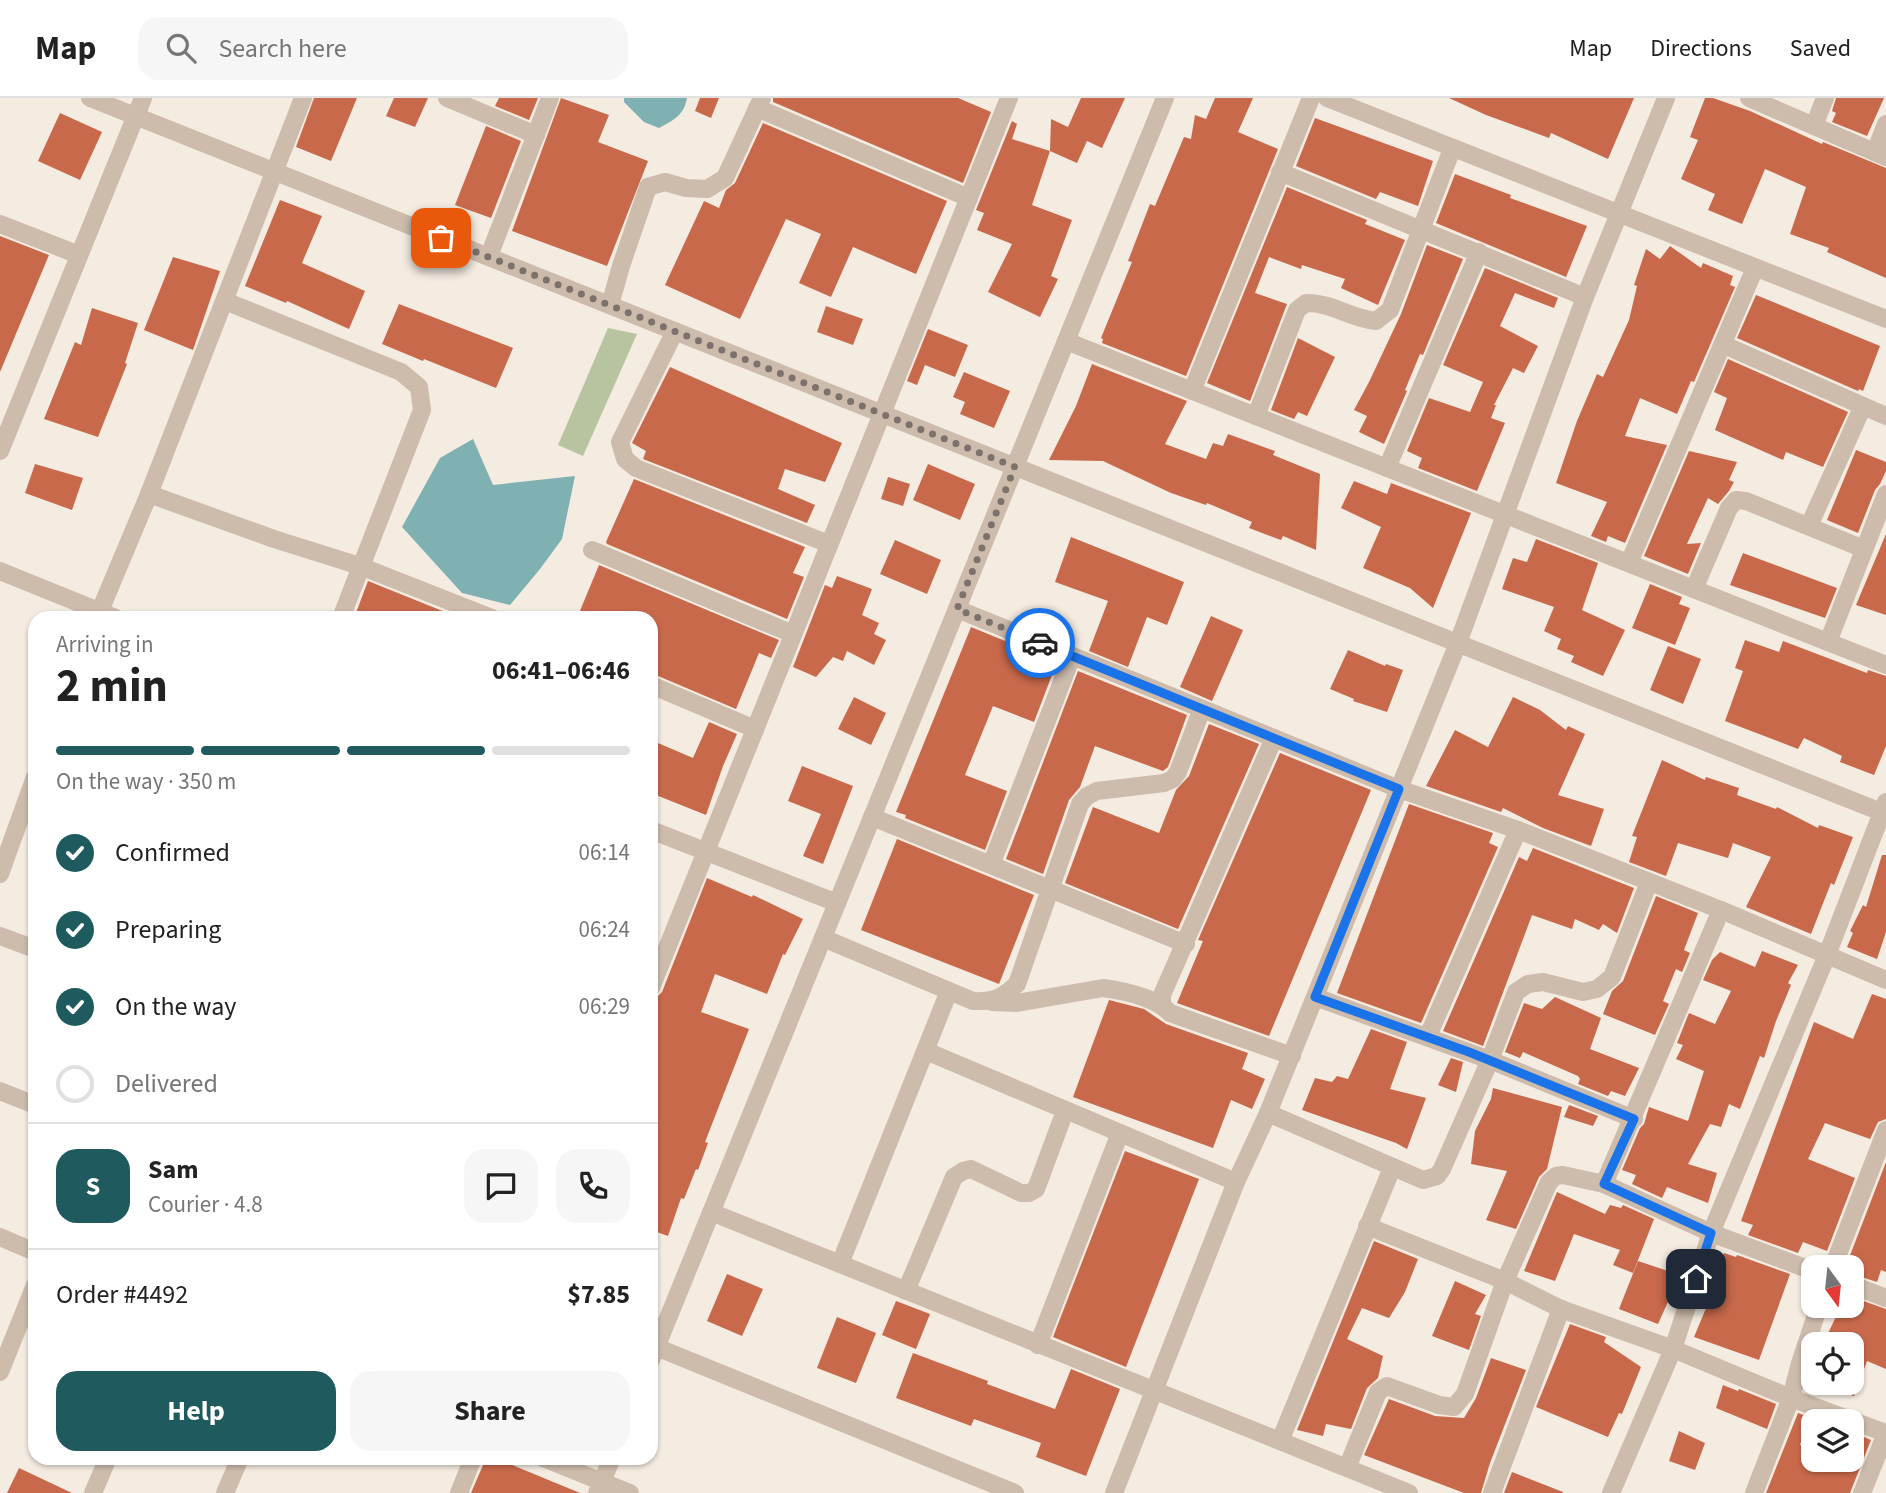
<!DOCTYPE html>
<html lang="en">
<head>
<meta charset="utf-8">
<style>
  body { margin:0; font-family:"Source Sans 3",sans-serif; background:#f6f6f6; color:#222; height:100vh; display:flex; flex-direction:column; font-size:26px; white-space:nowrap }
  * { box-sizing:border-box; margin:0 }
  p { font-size:23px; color:#767676 }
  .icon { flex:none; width:38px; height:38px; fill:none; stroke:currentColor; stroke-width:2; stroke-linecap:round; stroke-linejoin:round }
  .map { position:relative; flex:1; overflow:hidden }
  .drawer { position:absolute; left:28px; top:513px; width:630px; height:854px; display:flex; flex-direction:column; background:#fff; border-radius:21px; box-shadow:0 2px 5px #0004 }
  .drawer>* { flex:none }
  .needle { width:46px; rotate:165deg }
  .tools { position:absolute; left:1801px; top:1157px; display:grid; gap:14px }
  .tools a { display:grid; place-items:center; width:63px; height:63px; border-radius:14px; background:#fff; box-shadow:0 2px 5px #0004; font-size:35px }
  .pin { position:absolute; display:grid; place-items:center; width:60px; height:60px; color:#fff; margin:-30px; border-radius:14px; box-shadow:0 4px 10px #0006 }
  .courier { position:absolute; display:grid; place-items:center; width:70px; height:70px; margin:-35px; border:5px solid #1a73e8; border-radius:50%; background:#fff; color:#222; box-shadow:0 2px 9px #0007 }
  .summary em { font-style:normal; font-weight:700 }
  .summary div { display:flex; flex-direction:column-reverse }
  .summary { display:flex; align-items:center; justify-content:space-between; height:119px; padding:0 28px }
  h1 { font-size:46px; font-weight:700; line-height:52px }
  .bar { display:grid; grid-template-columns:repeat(4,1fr); gap:10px 7px; align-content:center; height:84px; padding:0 28px }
  .bar i { height:9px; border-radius:5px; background:#e0e0e0 }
  .bar .active { background:#1f5a5e }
  .bar p { grid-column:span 4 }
  .line { display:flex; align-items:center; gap:18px; padding:0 28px; border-top:2px solid #e0e0e0 }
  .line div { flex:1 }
  .round { display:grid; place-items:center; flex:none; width:74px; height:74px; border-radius:21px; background:#f6f6f6 }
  ol { padding:0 28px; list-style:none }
  li { display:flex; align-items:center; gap:21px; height:77px }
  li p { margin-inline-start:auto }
  li .icon { padding:7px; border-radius:50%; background:#1f5a5e; color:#fff; stroke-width:4 }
  li:last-child { color:#767676 }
  li i { width:38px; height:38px; border:4px solid #e0e0e0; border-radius:50% }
  .cta { display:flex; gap:14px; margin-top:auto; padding:14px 28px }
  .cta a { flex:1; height:80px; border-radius:21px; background:#1f5a5e; color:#fff; font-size:28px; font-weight:700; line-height:80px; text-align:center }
  .cta a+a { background:#f6f6f6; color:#222 }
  header { display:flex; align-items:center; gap:42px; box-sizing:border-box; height:98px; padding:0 35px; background:#fff; border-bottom:2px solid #e0e0e0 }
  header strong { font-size:33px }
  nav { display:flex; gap:38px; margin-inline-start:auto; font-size:24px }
  .search { width:490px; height:63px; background:#f6f6f6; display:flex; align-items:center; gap:18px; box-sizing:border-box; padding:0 24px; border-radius:21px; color:#767676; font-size:26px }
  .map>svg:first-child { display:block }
  .green { fill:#b8c4a0 }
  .water { fill:#7fb0b2 }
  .building { fill:#c8694b }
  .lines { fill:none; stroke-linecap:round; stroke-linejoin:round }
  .minor { stroke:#cdbbac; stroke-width:18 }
  .tertiary { stroke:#cdbbac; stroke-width:18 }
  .done { stroke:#7c716b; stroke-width:7; stroke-dasharray:0 12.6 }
  .route { stroke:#1a73e8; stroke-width:9 }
</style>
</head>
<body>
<header>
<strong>Map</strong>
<div class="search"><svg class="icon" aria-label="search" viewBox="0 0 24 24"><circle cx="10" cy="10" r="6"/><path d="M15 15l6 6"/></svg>Search here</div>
<nav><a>Map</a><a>Directions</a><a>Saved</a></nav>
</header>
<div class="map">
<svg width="1886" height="1395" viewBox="0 0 1886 1395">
  <rect width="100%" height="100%" fill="#f4ebe1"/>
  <polygon class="green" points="608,230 637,236 583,358 558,347"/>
  <g class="water">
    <path d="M624 0H687C684 17 674 22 659 30L644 24 624 4Z"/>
    <polygon points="473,341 493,387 575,378 562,441 540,471 510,507 462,495 402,429 440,360"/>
  </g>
  <g class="building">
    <polygon points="314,0 357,0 331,63 296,49"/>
    <polygon points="394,0 428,0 415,29 386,18"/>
    <polygon points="499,0 538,0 529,22 495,8"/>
    <polygon points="561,0 609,17 598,44 648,63 607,168 512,133"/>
    <polygon points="700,0 719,0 711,20 695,13"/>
    <polygon points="773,0 958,0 991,14 963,85 773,4"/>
    <polygon points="1081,0 1125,0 1102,50 1087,43 1077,65 1050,53 1051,21 1068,29"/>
    <polygon points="1215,0 1253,0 1238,34 1278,51 1186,278 1102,245 1103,241 1101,240 1132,164 1128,163 1150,106 1155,108 1184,39 1191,41 1195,17 1206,21"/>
    <polygon points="1449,0 1634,0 1608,61 1551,35 1549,40 1486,17"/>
    <polygon points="1705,0 1713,0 1750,13 1822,46 1823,44 1886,70 1886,180 1827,154 1829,150 1790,136 1806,89 1765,71 1742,126 1708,112 1715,96 1681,81 1698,42 1690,39"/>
    <polygon points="1836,0 1884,0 1867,38 1832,24 1836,15 1832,13"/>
    <polygon points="60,15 102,34 80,82 38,63"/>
    <polygon points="1315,20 1433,63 1418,108 1380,94 1376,101 1296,68"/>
    <polygon points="1012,23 1017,26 1012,41 1050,53 1032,107 1072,122 1051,178 1058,181 1040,219 988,194 1012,146 977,132 984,115 976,112"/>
    <polygon points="763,25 947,103 916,176 853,149 831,199 799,185 821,136 786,121 740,221 665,187 704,103 719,110 726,92 735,85"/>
    <polygon points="486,28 521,43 491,120 455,107"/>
    <polygon points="1455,76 1511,97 1510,100 1587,128 1566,179 1436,125"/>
    <polygon points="1287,89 1367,122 1365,126 1405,142 1378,207 1341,190 1345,181 1302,167 1301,171 1269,159 1255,195 1287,206 1250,303 1207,285"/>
    <polygon points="280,102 322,118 302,165 365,193 349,231 287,203 286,205 245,188"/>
    <polygon points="0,138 49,157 0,274"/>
    <polygon points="1427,147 1463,161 1423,257 1420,256 1405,292 1407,293 1384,346 1359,334 1367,318 1354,312 1369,284 1401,216"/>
    <polygon points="1670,148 1701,170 1703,165 1733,178 1730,187 1735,189 1694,284 1691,283 1677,316 1640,300 1625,338 1667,347 1625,445 1608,438 1606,444 1591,438 1607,404 1556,385 1577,323 1597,276 1603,279 1629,222 1637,188 1634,187 1646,151 1660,161"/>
    <polygon points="173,159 220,173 193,252 144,232"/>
    <polygon points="1485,170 1558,200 1554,210 1515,195 1500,228 1538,248 1524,275 1513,270 1494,307 1496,307 1491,320 1505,325 1477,393 1418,370 1422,360 1407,353 1429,300 1470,314 1483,284 1443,267"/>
    <polygon points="1756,197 1880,248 1863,293 1859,291 1858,293 1737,240"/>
    <polygon points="399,206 513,250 496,290 424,261 423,263 382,246"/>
    <polygon points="826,208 863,221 853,247 817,234"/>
    <polygon points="92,210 138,225 125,265 127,266 98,339 44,321 75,244 81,247"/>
    <polygon points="928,231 968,247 955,279 925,267 917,287 907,283"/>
    <polygon points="1298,240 1335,259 1307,318 1298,314 1294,321 1271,312"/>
    <polygon points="1728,261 1848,314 1823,369 1786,354 1783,362 1715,332 1727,300 1714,294"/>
    <polygon points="1092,266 1187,303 1165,346 1206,361 1213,345 1223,348 1228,336 1275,353 1273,357 1320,376 1316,452 1283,438 1281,442 1249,430 1252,424 1207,405 1206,407 1171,395 1103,363 1049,362 1076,308"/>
    <polygon points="670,269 842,345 825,384 785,371 778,391 815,407 807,425 643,361 646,353 632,345"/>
    <polygon points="964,274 1010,293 994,330 960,316 965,304 953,299"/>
    <polygon points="1856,352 1886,364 1886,373 1880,386 1875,392 1858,435 1827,422"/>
    <polygon points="1689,353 1737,364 1729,382 1734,384 1729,393 1718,406 1708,400 1687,446 1701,445 1688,476 1644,458"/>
    <polygon points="35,366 83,380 72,412 25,395"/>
    <polygon points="928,366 975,386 960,422 913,402"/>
    <polygon points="888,379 910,386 903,408 881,401"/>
    <polygon points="634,381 805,449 793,475 804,479 787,521 607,446 606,444"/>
    <polygon points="1354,383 1387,396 1391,385 1471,415 1433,510 1410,490 1363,470 1381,429 1341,410"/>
    <polygon points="1886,436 1886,517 1856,507"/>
    <polygon points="1071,439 1184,484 1167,527 1147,519 1128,569 1089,553 1108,503 1055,484"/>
    <polygon points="1536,441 1598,465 1582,512 1625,532 1603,578 1571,564 1574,558 1557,551 1561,541 1544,533 1554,509 1502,491 1513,460 1527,464"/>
    <polygon points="895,442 941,462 927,496 880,476"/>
    <polygon points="1743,455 1837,490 1825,520 1730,487"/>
    <polygon points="599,467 779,542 771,560 759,555 736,611 651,575 651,520 577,520"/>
    <polygon points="837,478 872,491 862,517 879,525 874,536 886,542 874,567 847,553 843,563 833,559 816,579 793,569 825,487 832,490"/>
    <polygon points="368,483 460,520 354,520"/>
    <polygon points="1650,486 1682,499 1679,506 1690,510 1675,547 1632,530"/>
    <polygon points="1211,518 1243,532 1212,603 1180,589"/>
    <polygon points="971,529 1057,564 1034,624 993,608 965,677 1007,693 985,752 905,720 906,717 896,714"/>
    <polygon points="1745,542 1779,554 1783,543 1867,575 1868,572 1886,578 1886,648 1874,677 1840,664 1842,658 1804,640 1798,651 1725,623 1743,573 1735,570"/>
    <polygon points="1668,548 1701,561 1683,606 1650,592"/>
    <polygon points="1348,552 1385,568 1386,566 1403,572 1387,614 1353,603 1354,601 1330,591"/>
    <polygon points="1078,573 1187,617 1168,669 1163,673 1095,648 1080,689 1069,702 1043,776 1006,761"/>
    <polygon points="854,599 886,615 871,647 838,631"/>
    <polygon points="1513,599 1540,612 1566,632 1568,628 1585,636 1558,697 1604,711 1591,748 1543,730 1503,710 1501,714 1426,688 1455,632 1488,649"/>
    <polygon points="709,624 737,636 723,668 706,717 651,695 651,642 693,660"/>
    <polygon points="1209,626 1259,646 1178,831 1065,785 1093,709 1159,735 1176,692 1189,678"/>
    <polygon points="1280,655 1371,692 1269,938 1177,905 1203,843 1198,842"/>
    <polygon points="1662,662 1705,682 1706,679 1739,690 1737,697 1776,711 1777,709 1818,730 1819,727 1853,739 1834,787 1831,785 1811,836 1746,809 1771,759 1733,745 1728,760 1678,745 1666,778 1629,764 1637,739 1632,738"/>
    <polygon points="802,668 853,688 823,766 803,758 821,716 788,703"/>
    <polygon points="1409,706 1493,735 1489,745 1498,749 1421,925 1337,895"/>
    <polygon points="897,741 1034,797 999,886 861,832"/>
    <polygon points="1533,750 1634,790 1617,835 1603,826 1599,832 1575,821 1572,831 1532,817 1483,948 1443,933 1519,759 1527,763"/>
    <polygon points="1882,757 1886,757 1886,834 1877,861 1847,849 1853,835 1850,833 1863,807 1866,809"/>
    <polygon points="707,780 752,799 753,797 803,821 785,857 783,856 767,896 715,876 701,914 749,931 705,1044 708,1045 698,1072 696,1071 684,1101 681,1100 668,1138 651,1132 651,905 662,894"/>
    <polygon points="1656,798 1698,815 1684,852 1690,855 1682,874 1676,871 1663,903 1669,906 1655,937 1603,916 1612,893 1623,883"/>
    <polygon points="1762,853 1798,867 1788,885 1791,887 1776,923 1764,960 1760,958 1740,1011 1729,1006 1721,1029 1710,1026 1688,1066 1717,1075 1708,1105 1667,1089 1662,1100 1632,1086 1636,1077 1622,1072 1640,1030 1644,1026 1649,1009 1688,1023 1704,973 1676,961 1683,947 1677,945 1689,915 1715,926 1731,893 1703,882 1712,862 1720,854 1755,869"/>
    <polygon points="1872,896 1886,901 1886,1021 1878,1024 1870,1041 1825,1025 1808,1061 1855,1080 1827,1153 1803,1144 1798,1155 1748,1137 1753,1127 1741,1123 1814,924 1853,941"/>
    <polygon points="1555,899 1601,920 1590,951 1639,970 1625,998 1611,993 1608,998 1578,986 1580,981 1578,978 1523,954 1520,960 1505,954 1524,905 1542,911"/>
    <polygon points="1109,902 1144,911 1166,926 1248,955 1242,971 1265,981 1252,1011 1231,1002 1213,1050 1073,999"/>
    <polygon points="1371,931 1407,944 1390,991 1426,1000 1407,1051 1396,1045 1302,1012 1315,980 1332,984 1337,978 1348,981"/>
    <polygon points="1451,960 1463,964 1456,994 1438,987"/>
    <polygon points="1493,990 1562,1009 1547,1071 1539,1079 1516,1131 1486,1122 1507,1073 1471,1066 1475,1033 1491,1001"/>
    <polygon points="1569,1007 1598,1018 1593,1028 1564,1019"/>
    <polygon points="1125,1053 1199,1081 1126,1269 1053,1239"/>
    <polygon points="1886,1064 1886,1174 1881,1172 1877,1184 1852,1176 1852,1161 1849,1160"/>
    <polygon points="1557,1094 1605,1116 1610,1107 1621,1110 1623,1107 1654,1121 1633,1175 1613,1167 1620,1152 1574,1136 1555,1183 1524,1173"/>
    <polygon points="1374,1143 1418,1161 1405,1194 1389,1220 1362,1210 1347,1241 1383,1258 1378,1280 1367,1290 1351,1331 1326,1326 1323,1338 1297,1332"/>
    <polygon points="1724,1155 1736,1159 1737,1157 1790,1176 1759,1262 1694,1239 1714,1191 1708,1189"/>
    <polygon points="1638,1163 1680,1177 1658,1226 1619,1211"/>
    <polygon points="727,1176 763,1191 742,1238 707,1223"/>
    <polygon points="1455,1183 1486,1197 1475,1216 1481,1218 1469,1252 1432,1238"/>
    <polygon points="1852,1199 1886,1211 1886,1271 1867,1263 1854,1298 1852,1298 1852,1246 1823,1246 1841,1208 1852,1208"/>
    <polygon points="896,1203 930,1216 916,1251 882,1237"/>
    <polygon points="837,1219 876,1235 856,1285 817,1270"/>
    <polygon points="1570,1226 1606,1239 1604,1244 1641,1269 1622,1316 1619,1315 1608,1339 1536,1309"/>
    <polygon points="913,1255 988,1283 987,1286 1055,1311 1071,1271 1120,1291 1086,1378 1036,1359 1041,1345 974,1321 971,1328 896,1300"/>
    <polygon points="1491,1260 1526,1272 1490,1365 1481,1395 1464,1395 1364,1357 1389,1301 1435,1318 1464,1320 1476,1300"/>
    <polygon points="1723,1287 1738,1293 1739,1291 1776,1306 1767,1331 1716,1310"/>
    <polygon points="1798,1315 1809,1319 1800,1347 1808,1351 1803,1362 1852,1362 1852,1334 1871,1342 1850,1395 1766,1395"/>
    <polygon points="1679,1333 1705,1345 1695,1372 1669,1363"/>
    <polygon points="486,1360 495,1360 580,1395 471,1395"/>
    <polygon points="19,1370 72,1395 7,1395"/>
    <polygon points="1512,1374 1563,1394 1563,1395 1504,1395"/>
  </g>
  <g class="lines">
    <g class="minor">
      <polyline points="90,0 1886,716"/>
      <polyline points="447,0 536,37"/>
      <polyline points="1327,0 1886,221"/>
      <polyline points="1749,0 1886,59"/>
      <polyline points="757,10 969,100"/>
      <polyline points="1814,28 1825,0"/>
      <polyline points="1875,54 1886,26"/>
      <polyline points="1280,74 1585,199"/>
      <polyline points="0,126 79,157"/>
      <polyline points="489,158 550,0"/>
      <polyline points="225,203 401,274 419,289 422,312 341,520"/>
      <polyline points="610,207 621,168 648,89 665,84 686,90 707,91 725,80 762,0"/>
      <polyline points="675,233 620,344 625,361 636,370 829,446"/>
      <polyline points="1066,243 1886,567"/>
      <polyline points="1724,247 1886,318"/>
      <polyline points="1192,293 1311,0"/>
      <path d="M1256 318 1297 212 1306 205C1330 204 1352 221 1376 223L1390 212 1452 51"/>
      <polyline points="0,353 143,0"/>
      <polyline points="1387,370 1479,154"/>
      <polyline points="149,396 274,441 360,468 492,520"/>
      <polyline points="1809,428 1863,308"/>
      <polyline points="592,452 793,536"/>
      <polyline points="1629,465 1755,170"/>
      <polyline points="0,473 116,520"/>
      <polyline points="1694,491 1729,410 1736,402 1746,403 1864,451"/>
      <polyline points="957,511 1399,691 1518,732 1721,812 1886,882"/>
      <polyline points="97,520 149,396 303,0"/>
      <polyline points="1828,544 1886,396"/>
      <polyline points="651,587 755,631"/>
      <polyline points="872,719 1186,846"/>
      <polyline points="651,732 837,805"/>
      <polyline points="991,767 1072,558"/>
      <polyline points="0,776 35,679"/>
      <polyline points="0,838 35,851"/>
      <path d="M823 840 973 903C994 904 1002 900 1017 886L1080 706 1087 698 1097 693 1164 685 1173 681 1178 674 1202 611"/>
      <polyline points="651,890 1009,0"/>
      <polyline points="1315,899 1490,962 1634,1021"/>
      <path d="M992 904 1017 905 1103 890C1125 893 1155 899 1170 915L1292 958"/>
      <polyline points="1162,906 1162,897 1274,640"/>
      <polyline points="1428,938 1518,732"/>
      <polyline points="926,953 1236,1084"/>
      <polyline points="0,993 35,1007"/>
      <polyline points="1268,1015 1423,1082 1437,1078 1442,1071 1490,962 1516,894 1528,886 1543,884 1583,894 1597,891 1612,879 1649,784"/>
      <polyline points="1604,1086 1721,812"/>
      <polyline points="711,1114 1409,1395"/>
      <polyline points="1367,1128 1505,1183 1561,1211 1673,1251 1791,1300 1886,1335"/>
      <polyline points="0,1139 35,1154"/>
      <polyline points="840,1166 949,893"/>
      <polyline points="1833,1169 1886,1032"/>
      <polyline points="1852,1187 1886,1200"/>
      <polyline points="906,1193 954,1079 963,1073 971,1071 1021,1095 1029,1095 1036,1091 1065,1013"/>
      <polyline points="651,1247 1015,1395"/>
      <polyline points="1038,1247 1120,1035"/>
      <polyline points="0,1274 35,1187"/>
      <polyline points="1280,1343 1392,1070"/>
      <polyline points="543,1360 630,1395"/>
      <polyline points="1347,1370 1378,1294 1387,1288 1439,1307 1454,1309 1465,1296 1505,1183 1549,1084 1556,1078 1563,1077 1604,1086 1711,1135 1813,1173"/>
      <polyline points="93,1395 108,1360"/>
      <polyline points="225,1395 240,1360"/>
      <polyline points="459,1395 473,1360"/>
      <polyline points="1114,1395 1236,1084 1268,1015 1458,545 1585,199 1666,0"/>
      <polyline points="1492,1395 1561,1211"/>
      <polyline points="1611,1395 1673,1251 1711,1135 1827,857 1886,704"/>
      <polyline points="1754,1395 1791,1300 1800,1265 1819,1208"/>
      <polyline points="1862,1395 1886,1335"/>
    </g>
    <g class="tertiary">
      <polyline points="651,1262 1165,0"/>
      <polyline points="597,1395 612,1360"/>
    </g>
  </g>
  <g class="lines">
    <polyline class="done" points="441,140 1015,369 957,511 1040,545"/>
    <polyline class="route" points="1040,545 1399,691 1315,899 1469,954 1634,1021 1604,1086 1711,1135 1696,1181"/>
  </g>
</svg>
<div class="tools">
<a><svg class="needle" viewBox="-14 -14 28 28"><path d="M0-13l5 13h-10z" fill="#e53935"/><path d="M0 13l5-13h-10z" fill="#767676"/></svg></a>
<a><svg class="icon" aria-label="locate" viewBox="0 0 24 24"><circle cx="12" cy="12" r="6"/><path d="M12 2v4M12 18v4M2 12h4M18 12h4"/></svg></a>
<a><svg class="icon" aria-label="layers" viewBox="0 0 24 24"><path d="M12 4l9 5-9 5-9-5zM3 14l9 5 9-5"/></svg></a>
</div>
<div class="pin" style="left:441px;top:140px;background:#ea580c"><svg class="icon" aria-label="bag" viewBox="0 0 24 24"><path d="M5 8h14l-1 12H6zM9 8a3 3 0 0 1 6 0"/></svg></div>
<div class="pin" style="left:1696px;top:1181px;background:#1f2937"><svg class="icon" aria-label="home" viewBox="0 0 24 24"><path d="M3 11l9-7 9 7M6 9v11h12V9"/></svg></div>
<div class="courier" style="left:1040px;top:545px"><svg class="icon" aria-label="car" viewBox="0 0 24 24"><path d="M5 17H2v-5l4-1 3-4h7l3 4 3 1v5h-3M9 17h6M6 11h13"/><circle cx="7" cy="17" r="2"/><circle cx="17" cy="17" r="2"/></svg></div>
<section class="drawer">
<div class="summary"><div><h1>2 min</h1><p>Arriving in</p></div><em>06:41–06:46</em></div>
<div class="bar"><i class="active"></i><i class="active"></i><i class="active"></i><i></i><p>On the way · 350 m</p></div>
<ol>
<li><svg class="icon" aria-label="check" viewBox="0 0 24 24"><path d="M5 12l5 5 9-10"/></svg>Confirmed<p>06:14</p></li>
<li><svg class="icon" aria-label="check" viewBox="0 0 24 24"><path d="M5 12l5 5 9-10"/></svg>Preparing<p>06:24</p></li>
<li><svg class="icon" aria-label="check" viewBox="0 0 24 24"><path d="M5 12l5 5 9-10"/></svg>On the way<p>06:29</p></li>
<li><i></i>Delivered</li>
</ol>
<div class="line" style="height:126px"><b class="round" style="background:#1f5a5e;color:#fff">S</b><div><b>Sam</b><p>Courier · 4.8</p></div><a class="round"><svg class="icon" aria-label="chat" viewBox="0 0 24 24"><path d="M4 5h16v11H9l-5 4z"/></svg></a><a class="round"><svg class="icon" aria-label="phone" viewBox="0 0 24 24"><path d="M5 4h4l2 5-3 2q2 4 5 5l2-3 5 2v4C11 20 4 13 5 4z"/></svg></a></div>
<div class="line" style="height:91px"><div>Order #4492</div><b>$7.85</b></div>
<div class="cta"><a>Help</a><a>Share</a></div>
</section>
</div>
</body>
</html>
